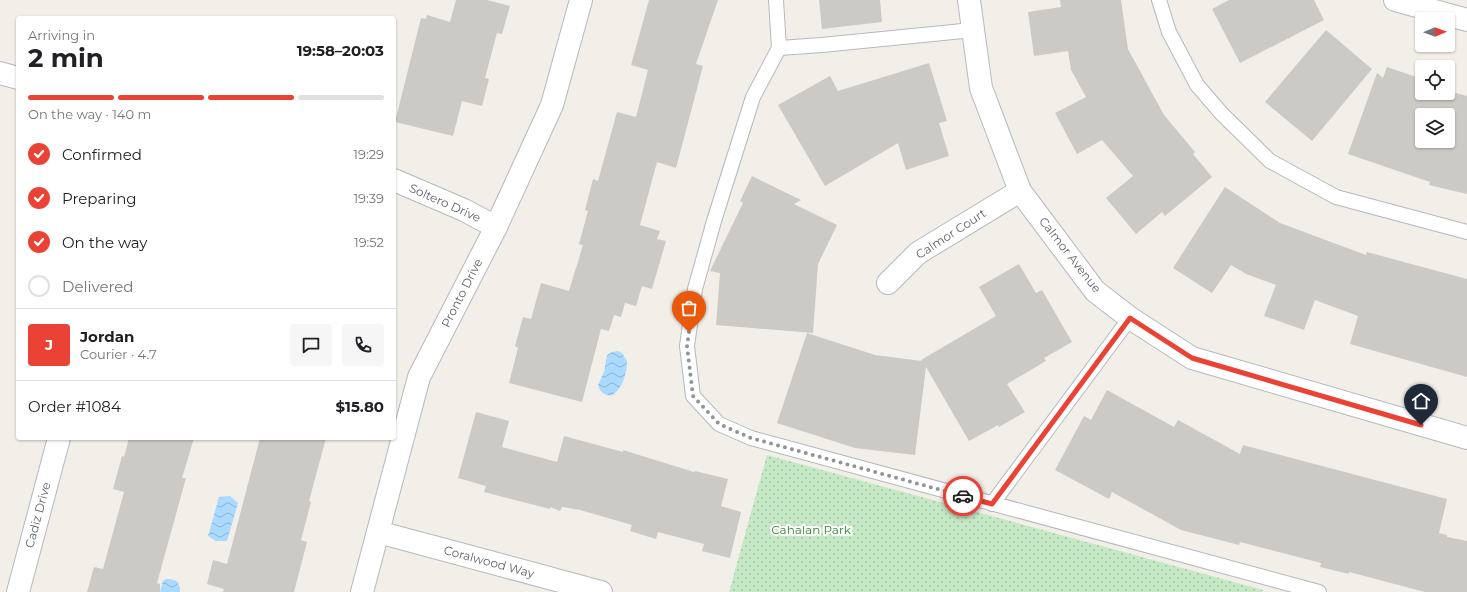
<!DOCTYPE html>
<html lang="en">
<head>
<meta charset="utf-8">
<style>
  body { margin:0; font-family:Montserrat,sans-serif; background:#f6f6f6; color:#202124; height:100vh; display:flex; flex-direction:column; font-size:15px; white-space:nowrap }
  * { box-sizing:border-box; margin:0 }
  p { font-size:13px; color:#757577 }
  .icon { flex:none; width:22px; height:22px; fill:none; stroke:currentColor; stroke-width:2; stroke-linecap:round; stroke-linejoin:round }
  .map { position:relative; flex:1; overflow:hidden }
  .drawer { position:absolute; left:16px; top:16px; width:380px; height:424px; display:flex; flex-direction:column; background:#fff; border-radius:4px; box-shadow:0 1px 3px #0004 }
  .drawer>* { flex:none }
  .needle { width:26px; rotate:89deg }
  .fabs { position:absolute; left:1415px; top:12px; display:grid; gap:8px }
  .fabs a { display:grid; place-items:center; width:40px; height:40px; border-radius:4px; background:#fff; box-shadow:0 1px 3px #0004; font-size:20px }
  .pin { position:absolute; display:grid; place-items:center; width:34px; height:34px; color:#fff; margin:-41px -17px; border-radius:50% 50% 50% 0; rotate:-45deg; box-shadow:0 0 4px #0007 }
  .pin .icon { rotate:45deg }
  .courier { position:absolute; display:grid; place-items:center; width:40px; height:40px; margin:-20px; border:3px solid #ea4335; border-radius:50%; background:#fff; color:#222; box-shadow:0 1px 5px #0007 }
  .summary em { font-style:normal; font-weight:700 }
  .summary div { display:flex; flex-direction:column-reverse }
  .summary { display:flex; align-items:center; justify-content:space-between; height:68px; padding:0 12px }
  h1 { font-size:26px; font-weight:700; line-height:30px }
  .bar { display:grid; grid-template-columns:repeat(4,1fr); gap:6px 4px; align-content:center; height:48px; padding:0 12px }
  .bar i { height:5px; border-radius:3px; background:#e0e0e0 }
  .bar .active { background:#ea4335 }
  .bar p { grid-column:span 4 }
  .line { display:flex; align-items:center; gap:10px; padding:0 12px; border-top:1px solid #e0e0e0 }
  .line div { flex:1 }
  .round { display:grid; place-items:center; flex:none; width:42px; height:42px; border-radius:4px; background:#f6f6f6 }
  ol { padding:0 12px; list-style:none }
  li { display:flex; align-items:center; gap:12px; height:44px }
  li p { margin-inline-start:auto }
  li .icon { padding:4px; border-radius:50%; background:#ea4335; color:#fff; stroke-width:4 }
  li:last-child { color:#757577 }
  li i { width:22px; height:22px; border:2px solid #e0e0e0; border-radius:50% }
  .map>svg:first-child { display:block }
  .park { fill:url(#park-dots) }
  .water { fill:url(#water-waves) }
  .building { fill:#cccac5; fill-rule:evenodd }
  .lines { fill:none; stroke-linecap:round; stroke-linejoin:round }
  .lane-casing { stroke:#b5b8bc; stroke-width:16 }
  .street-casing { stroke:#b5b8bc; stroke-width:24 }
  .lane { stroke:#fff; stroke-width:14 }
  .street { stroke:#fff; stroke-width:22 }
  .done { stroke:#929495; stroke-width:4; stroke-dasharray:0 7.2 }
  .route { stroke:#ea4335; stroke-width:5 }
  .labels { text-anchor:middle; stroke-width:4; stroke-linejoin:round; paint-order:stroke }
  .street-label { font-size:12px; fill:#5f6368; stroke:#fff }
  .park-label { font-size:12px; fill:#348238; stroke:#fff }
</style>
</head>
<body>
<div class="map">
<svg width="1467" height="592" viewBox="0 0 1467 592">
  <defs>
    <pattern id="park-dots" width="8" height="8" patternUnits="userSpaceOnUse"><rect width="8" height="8" fill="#c5e8c5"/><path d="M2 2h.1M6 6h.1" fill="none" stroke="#a3c0a4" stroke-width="1.8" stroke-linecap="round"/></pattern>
    <pattern id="water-waves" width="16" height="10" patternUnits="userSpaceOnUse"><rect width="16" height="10" fill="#aadaff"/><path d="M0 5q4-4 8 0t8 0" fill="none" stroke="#8eb4d2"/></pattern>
  </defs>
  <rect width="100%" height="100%" fill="#f1efe8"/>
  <polygon class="park" points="767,455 1263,590 1262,592 729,592"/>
  <g class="water">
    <path d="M618 351 622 353 627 361C627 374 622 390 611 396 604 395 600 392 598 385L604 372 607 355 612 352Z"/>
    <polygon points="230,496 238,503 227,541 216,541 208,536 219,497"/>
    <polygon points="166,579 170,579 177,581 180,588 180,592 160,592 163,581"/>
  </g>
  <g class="building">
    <polygon points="456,0 487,0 510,6 502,34 497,33 485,78 489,79 482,106 462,101 453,136 395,122 421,18 426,19 427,15 450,22"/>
    <polygon points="649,0 718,0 696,64 703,66 676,168 657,162 640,225 660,231 657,239 666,241 652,289 642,286 636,306 625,303 621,317 614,315 609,331 601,329 582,402 509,383 518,348 515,346 523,317 531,319 541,283 569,291 583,245 579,244 588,211 585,210 593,179 598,181 617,112 636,117 648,70 631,65"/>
    <polygon points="819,0 880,0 882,22 822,29"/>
    <polygon points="1060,0 1121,0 1128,49 1164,115 1195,152 1193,154 1212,177 1165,216 1162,212 1136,234 1106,198 1133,176 1102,140 1077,154 1055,113 1086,97 1071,70 1068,51 1034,56 1028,12 1061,7"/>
    <polygon points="1229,0 1314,0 1324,20 1240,63 1212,9"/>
    <polygon points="1326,30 1372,69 1312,141 1265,102"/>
    <polygon points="929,63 947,121 939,123 949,156 906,170 898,143 825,186 778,105 830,76 838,91"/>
    <path d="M1387 67 1422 79V93H1456L1467 96V194L1429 185 1430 182 1348 154 1377 73 1383 78ZM1422 115H1448V141H1422Z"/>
    <polygon points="752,176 801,200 794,204 837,225 818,264 813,333 716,325 720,273 710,271 743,203 740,201"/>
    <polygon points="1225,187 1280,223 1366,255 1367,252 1467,279 1467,377 1350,344 1358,316 1315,300 1304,330 1264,316 1276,285 1246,274 1231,265 1212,293 1173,268"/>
    <polygon points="1019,264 1036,293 1042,290 1072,342 1044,358 1046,361 1007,384 1025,412 999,427 998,425 969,441 926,367 915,455 855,448 777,423 807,333 875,355 922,361 921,360 996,316 979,287"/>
    <polygon points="1107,390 1174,427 1178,420 1240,454 1243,445 1447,499 1439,533 1447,535 1447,537 1467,541 1467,592 1425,592 1349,572 1349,574 1320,567 1321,563 1240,542 1239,545 1181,530 1112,492 1109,499 1055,470 1084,416 1091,420"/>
    <polygon points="476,412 509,421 502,447 557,462 564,436 623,452 623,450 694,472 695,471 728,479 721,506 741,512 730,558 702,551 704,544 658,532 656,539 630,531 632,525 580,510 562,507 560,511 550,507 550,509 484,492 486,486 458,478"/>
    <polygon points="129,438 194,438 182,478 186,478 157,583 160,584 160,592 87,592 94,567 103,569 124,492 113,489 122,456 124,457"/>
    <polygon points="260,438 326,438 309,501 311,502 301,540 307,542 294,592 223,592 224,589 207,584 213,560 227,564"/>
  </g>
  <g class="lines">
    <defs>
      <g id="lane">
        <polyline points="776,0 779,48 753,97 714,221 695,289 687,346 693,396 719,424 751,438 1319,592"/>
        <polyline points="1159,0 1169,32 1197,85 1221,113 1270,161 1336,197 1467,232"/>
        <polyline points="779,48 822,45 973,30"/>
        <polyline points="992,504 1130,318"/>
      </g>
      <g id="street">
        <polyline points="969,0 981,88 1020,191 1095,291 1130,318 1192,358 1467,438"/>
        <polyline points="1395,0 1467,20"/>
        <polyline points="0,73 18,78"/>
        <polyline points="394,180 464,210 496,227"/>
        <polyline points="888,283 918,253 1020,191"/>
        <polyline points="378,532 601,592"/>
        <polyline points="18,592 59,438"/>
        <polyline points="362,592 419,377 496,227 552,105 581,0"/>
      </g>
    </defs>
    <use href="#lane" class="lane-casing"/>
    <use href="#street" class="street-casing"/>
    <use href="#lane" class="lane"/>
    <use href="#street" class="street"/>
  </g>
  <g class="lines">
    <polyline class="done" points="689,332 687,346 693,396 719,424 751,438 963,496"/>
    <polyline class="route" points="963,496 992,504 1130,318 1192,358 1421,425"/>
  </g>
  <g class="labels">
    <g class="street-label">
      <text transform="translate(445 203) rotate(24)" y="4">Soltero Drive</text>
      <text transform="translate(951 234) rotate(-33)" y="4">Calmor Court</text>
      <text transform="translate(1070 255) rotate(52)" y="4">Calmor Avenue</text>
      <text transform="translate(462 293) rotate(-63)" y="4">Pronto Drive</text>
      <text transform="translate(38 515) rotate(-75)" y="4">Cadiz Drive</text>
      <text transform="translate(489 562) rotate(15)" y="4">Coralwood Way</text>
    </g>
    <g class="park-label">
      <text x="811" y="534">Cahalan Park</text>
    </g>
  </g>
</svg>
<div class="fabs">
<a><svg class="needle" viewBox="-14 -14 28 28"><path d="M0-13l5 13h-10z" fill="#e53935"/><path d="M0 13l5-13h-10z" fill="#757577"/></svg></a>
<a><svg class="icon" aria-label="locate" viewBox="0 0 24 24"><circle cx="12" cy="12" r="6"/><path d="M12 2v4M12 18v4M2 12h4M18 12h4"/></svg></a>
<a><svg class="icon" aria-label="layers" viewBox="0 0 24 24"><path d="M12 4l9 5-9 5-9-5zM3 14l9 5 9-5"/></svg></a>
</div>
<div class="pin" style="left:689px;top:332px;background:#ea580c"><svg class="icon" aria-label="bag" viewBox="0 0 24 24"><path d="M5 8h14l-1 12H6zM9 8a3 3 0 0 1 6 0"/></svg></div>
<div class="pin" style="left:1421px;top:425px;background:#1f2937"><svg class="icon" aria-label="home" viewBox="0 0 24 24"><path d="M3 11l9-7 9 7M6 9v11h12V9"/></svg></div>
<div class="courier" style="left:963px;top:496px"><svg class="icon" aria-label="car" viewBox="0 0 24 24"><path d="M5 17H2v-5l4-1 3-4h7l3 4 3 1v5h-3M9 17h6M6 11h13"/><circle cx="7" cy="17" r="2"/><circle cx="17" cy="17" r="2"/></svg></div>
<section class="drawer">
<div class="summary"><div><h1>2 min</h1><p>Arriving in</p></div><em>19:58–20:03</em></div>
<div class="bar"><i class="active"></i><i class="active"></i><i class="active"></i><i></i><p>On the way · 140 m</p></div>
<ol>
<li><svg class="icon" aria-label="check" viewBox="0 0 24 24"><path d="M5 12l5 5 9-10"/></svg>Confirmed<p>19:29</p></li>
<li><svg class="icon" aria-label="check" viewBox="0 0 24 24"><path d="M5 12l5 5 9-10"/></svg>Preparing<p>19:39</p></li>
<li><svg class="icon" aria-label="check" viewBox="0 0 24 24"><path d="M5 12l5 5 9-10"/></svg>On the way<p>19:52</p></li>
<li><i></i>Delivered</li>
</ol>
<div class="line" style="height:72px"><b class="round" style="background:#ea4335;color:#fff">J</b><div><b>Jordan</b><p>Courier · 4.7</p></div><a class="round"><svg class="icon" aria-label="chat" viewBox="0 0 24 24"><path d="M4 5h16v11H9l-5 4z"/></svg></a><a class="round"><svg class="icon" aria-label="phone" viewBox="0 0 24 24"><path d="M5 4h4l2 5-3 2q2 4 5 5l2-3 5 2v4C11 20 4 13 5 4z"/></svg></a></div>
<div class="line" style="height:52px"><div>Order #1084</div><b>$15.80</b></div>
</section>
</div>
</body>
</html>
